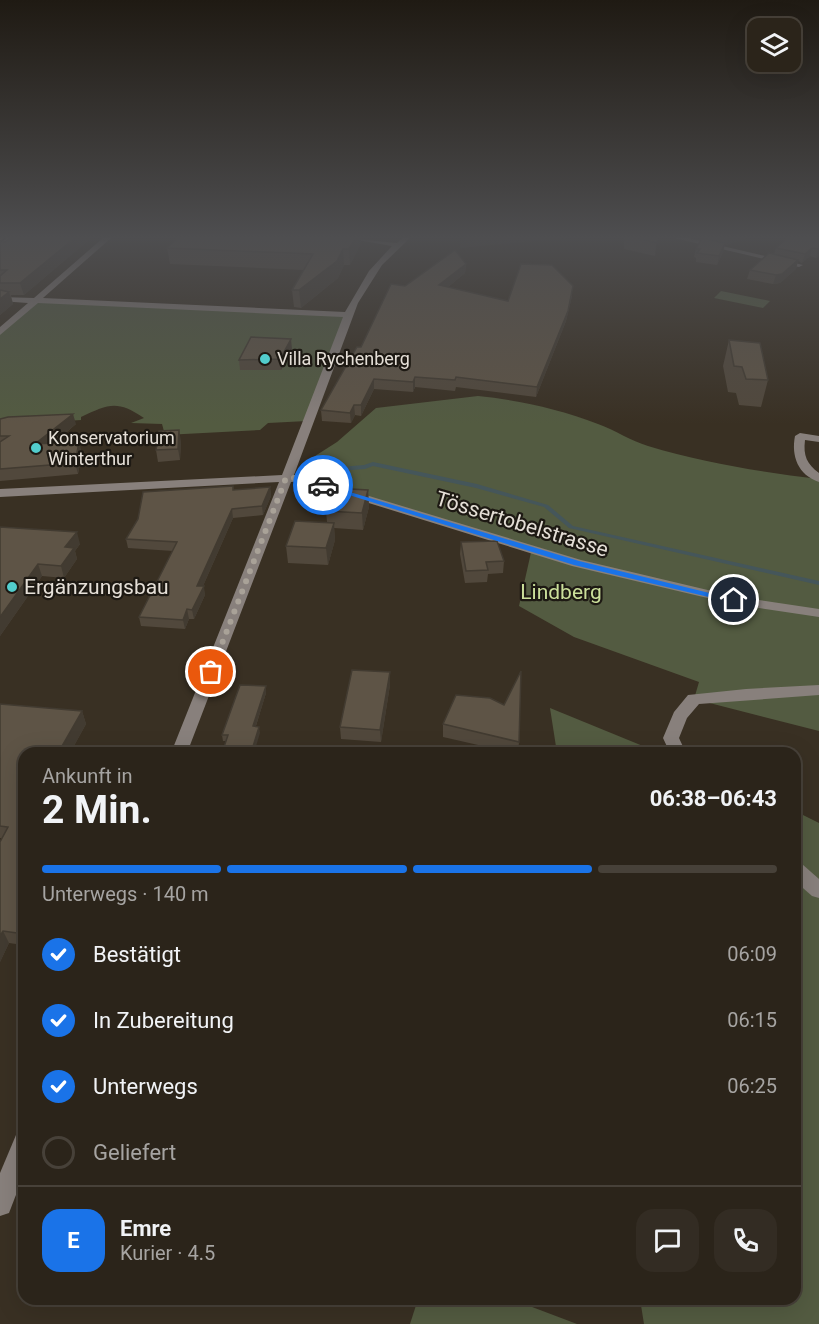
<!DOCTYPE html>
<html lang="de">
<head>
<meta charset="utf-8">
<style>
  body { margin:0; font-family:Roboto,sans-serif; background:#332c23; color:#f1f3f6; height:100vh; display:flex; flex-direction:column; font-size:22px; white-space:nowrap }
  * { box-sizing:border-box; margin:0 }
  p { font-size:20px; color:#a6a4a2 }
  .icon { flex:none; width:33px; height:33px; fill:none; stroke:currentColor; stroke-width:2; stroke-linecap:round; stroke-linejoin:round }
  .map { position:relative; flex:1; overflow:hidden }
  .side { position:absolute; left:18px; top:747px; width:783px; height:558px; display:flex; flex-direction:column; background:#2b241a; border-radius:18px; box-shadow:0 6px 24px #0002,0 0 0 2px #474139 }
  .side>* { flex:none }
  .tools { position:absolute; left:747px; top:18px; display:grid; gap:12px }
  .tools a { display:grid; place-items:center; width:54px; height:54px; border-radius:12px; background:#2b241a; box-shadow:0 6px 24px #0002,0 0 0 2px #474139; font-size:30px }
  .pin { position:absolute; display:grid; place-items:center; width:51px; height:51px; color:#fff; margin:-26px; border:3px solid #fff; border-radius:50%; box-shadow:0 2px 6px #0007 }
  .courier { position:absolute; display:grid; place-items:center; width:60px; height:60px; margin:-30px; border:4px solid #1a73e8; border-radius:50%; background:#fff; color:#222; box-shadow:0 2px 8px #0007 }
  .summary em { font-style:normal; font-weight:700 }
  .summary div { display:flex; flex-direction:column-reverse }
  .summary { display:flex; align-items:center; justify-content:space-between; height:102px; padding:0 24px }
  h1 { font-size:39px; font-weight:700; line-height:45px }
  .bar { display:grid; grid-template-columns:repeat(4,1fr); gap:9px 6px; align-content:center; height:72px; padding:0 24px }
  .bar i { height:8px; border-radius:4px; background:#474139 }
  .bar .active { background:#1a73e8 }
  .bar p { grid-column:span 4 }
  .line { display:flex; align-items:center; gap:15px; padding:0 24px; border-top:2px solid #474139 }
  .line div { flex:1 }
  .round { display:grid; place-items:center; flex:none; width:63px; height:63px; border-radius:18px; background:#332c23 }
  ol { padding:0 24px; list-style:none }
  li { display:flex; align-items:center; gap:18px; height:66px }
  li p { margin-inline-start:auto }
  li .icon { padding:6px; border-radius:50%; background:#1a73e8; color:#fff; stroke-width:4 }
  li:last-child { color:#a6a4a2 }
  li i { width:33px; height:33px; border:3px solid #474139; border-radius:50% }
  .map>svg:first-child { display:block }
  .green { fill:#535b41 }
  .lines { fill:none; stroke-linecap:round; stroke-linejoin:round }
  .stream { fill:#45565a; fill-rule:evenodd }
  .minor { fill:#88807c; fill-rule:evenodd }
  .rail-casing { stroke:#a0998f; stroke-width:4 }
  .rail { stroke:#1d1913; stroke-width:2; stroke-dasharray:8; stroke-linecap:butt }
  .wall { fill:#51483c }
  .shaded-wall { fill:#423b31 }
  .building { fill:#5e5446; stroke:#423b31; stroke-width:1.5 }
  .route { fill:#1a73e8 }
  .done { stroke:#a9a298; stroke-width:6; stroke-dasharray:0 10.8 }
  .poi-dot { fill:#52cdcd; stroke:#1d1913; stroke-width:2 }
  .labels { text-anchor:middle; stroke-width:4.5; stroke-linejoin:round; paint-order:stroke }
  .far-poi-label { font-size:18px; fill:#e5dfd7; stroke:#1d1913; text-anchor:start }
  .street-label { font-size:21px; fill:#e5dfd7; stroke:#1d1913 }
  .poi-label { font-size:21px; fill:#e5dfd7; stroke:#1d1913; text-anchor:start }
  .park-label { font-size:21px; fill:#cbdf9a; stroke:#1d1913 }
</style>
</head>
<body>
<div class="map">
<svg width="819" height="1324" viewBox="0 0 819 1324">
  <rect width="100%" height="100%" fill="#393023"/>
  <g class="green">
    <polygon points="721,291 770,301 763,308 714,298"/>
    <path d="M36 300 348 315 307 421 268 423 260 430 165 435 162 424 131 423 144 418C117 400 109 404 81 417V420L51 422 0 431V332Z"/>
    <path d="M478 396C518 400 560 409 598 424 615 430 631 441 648 446 704 463 761 472 819 479V731L694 699 699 682 574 637 519 606 532 548 302 479 304 463 337 442 376 408Z"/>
    <polygon points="550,708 660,753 557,753"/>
    <polygon points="795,811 819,823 819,1324 644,1324 640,1299 795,1299"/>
    <polygon points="418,1299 511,1299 577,1324 410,1324"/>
  </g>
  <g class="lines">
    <polygon class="stream" points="373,462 477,484 548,505 573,526 819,581 819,585 569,528 544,507 476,488 373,466 365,469 340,471 337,469 340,467 364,465"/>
    <g class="minor">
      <polygon points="103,238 111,238 43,298 345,312 369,271 392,246 346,238 397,243 402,238 410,238 382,265 358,303 294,475 306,477 581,560 733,596 819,609 819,617 733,604 572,566 301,482 291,482 187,753 171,753 279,482 0,497 0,489 282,475 343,317 38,303 0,335 0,327 28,303 0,301 0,297 34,298"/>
      <polygon points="674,238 688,238 803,265 799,267"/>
      <path d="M800 433 819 436V442L805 440C803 456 807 464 819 473V482C798 475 791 456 795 436Z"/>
      <polygon points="819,685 819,695 699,704 687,718 679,738 686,753 670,753 663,738 674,712 688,695 746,689"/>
      <polygon points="795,862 802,864 819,879 819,898 812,896 795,881"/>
      <polygon points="24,1131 24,1174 9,1213 0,1216 0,1173 16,1135"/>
    </g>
    <defs>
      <polyline id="rail" points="0,242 6,238"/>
    </defs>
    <use href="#rail" class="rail-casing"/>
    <use href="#rail" class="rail"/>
  </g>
  <g class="wall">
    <polygon points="10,238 91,238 24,295 11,295 13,304 0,315 0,241 5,242"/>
    <polygon points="624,238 657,238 655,256 624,249"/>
    <polygon points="702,238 745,238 727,245 725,244 723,252 717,265 696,262 696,258 694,257 696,249"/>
    <polygon points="819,238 819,256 816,258 810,256 802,263 798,261 796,269 780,283 773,284 747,279 750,270 774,254 776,248"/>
    <polygon points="361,243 350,265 344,265 338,278 301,308 294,307 292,290 304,270 170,264 167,248"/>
    <polygon points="466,264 465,273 448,287 508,301 572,296 566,321 536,397 456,387 455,391 415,387 413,392 374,389 361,416 355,415 351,423 322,421 321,410 361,347 405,286"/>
    <polygon points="729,340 768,380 761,407 739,405 736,393 728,392 723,366"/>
    <polygon points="292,349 281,370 240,370 239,360"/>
    <polygon points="0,419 76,424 53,444 82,453 78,474 0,481"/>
    <polygon points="181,441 180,460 158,462 156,450"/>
    <polygon points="233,486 234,490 270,487 271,496 263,515 233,518 203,586 205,595 194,619 189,619 185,629 141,626 139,617 173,551 128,548 126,539"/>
    <polygon points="368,490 369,507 363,530 334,528 335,540 328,565 288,563 286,546 327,522 326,511"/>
    <polygon points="0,527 80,544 75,551 77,559 64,578 42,576 0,636"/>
    <polygon points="461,542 504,561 503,573 488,574 487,582 465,583 460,554"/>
    <polygon points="390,672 390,685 381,742 341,739 340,727"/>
    <polygon points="266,686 266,693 256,726 260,733 226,741 223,741 222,735"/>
    <polygon points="0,704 82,711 86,724 70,753 24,753 24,943 23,945 9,943 0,962 0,842 2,838 0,838"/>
    <polygon points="443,724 519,742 518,753 513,753 443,737"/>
  </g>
  <g class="shaded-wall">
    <polygon points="75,238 91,238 24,295 20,283"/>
    <polygon points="355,238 361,238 361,243 350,265 349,249"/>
    <polygon points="469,238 568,238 460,248 461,239"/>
    <polygon points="728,238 745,238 727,245"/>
    <polygon points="725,243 723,252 717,265 719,256"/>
    <polygon points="812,248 810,256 802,263 805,254"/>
    <polygon points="343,249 344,265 338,278 301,308 299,290"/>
    <polygon points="818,249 819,249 819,256 816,258"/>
    <polygon points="798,260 796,269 780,283 773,284 776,275"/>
    <polygon points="466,264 465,273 439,294 439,285"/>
    <polygon points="573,286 566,321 536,397 537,387"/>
    <polygon points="9,292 13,304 0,315 0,299"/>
    <polygon points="291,339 292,349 281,370 280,359"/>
    <polygon points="415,377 415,387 413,392 413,382"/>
    <polygon points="374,379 374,389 361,416 361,405"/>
    <polygon points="354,405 355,415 351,423 350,413"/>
    <polygon points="73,414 76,424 38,456 35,444"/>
    <polygon points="179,430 181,441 180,460 178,449"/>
    <polygon points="79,442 82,453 78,474 75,463"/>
    <polygon points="270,487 271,496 263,515 262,506"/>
    <polygon points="368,490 369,507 363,530 362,513"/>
    <polygon points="232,509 233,518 199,595 197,586"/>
    <polygon points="334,523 335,540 328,565 326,548"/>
    <polygon points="77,532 80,544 75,551 77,559 64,578 61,566 65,547"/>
    <polygon points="38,564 42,576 0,636 0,617"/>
    <polygon points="204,586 205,595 194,619 192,610"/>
    <polygon points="187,609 189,619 185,629 183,620"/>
    <polygon points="390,672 390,685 381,742 380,730"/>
    <polygon points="266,686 266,693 254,732 253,726"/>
    <polygon points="82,711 86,724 70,753 58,753"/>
    <polygon points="259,727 260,733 254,753 251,753"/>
    <polygon points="24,919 24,943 23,945 17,933"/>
    <polygon points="3,931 9,943 0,962 0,936"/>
  </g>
  <g class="building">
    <polygon points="10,238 75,238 20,283 0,283 0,276 7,270 0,270 0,241 5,242"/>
    <polygon points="177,238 355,238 349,249 343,249 337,261 299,290 292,290 313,254 167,248"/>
    <polygon points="634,238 657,238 658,243"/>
    <polygon points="702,238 725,243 719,256 697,253 700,249 696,249"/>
    <polygon points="787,238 819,238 819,249 812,248 805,254 776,248"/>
    <polygon points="455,250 466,264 439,285 508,301 521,264 552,265 573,286 568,311 537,387 456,377 455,380 415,377 413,382 374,379 361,405 354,405 350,413 321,410 357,347 361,347 391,284 405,286"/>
    <polygon points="769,253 798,260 782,274 776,275 750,270"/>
    <polygon points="0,290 9,292 0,299"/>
    <polygon points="251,337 291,339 280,359 239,360"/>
    <polygon points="729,340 760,343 768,380 746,379 742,367 734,366"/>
    <polygon points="73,414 35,444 79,442 75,463 0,469 0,442 9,436 0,436 0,419 8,417"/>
    <polygon points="179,430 178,449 156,450 159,431"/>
    <polygon points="233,486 233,490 270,487 262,506 232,509 197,586 204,586 192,610 187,609 183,620 139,617 177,542 126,539 138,519 143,492"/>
    <polygon points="333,488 368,490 362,513 326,511"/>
    <polygon points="295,521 334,523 326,548 286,546"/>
    <polygon points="0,527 77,532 65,547 74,548 61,566 38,564 0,617"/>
    <polygon points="497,541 504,561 486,562 488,570 466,571 461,542"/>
    <polygon points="352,670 390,672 380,730 340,727"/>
    <polygon points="521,671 519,742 443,724 456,695 490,698 504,705"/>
    <polygon points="240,685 266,686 253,726 259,727 251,753 222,753 228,735 222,735"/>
    <polygon points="0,704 82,711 58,753 24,753 24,919 17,933 3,931 0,936 0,842 8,827 0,826"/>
  </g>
  <linearGradient id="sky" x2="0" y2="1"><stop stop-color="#1f1a13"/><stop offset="0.56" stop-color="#4e4e50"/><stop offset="1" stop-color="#4e4e50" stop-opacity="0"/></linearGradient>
  <rect width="819" height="424" fill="url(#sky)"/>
  <polygon class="route" points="320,483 579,561 738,600 734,603 574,565 320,486"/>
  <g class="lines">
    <polyline class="done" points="211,672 286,478 302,478 323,485"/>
  </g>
  <g class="poi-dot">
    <circle cx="265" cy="359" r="6"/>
    <circle cx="36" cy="448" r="6"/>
    <circle cx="12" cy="587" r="6"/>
  </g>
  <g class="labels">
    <g class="far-poi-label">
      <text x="277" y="365">Villa Rychenberg</text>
      <text x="48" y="444">Konservatorium<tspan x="48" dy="21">Winterthur</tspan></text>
    </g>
    <g class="street-label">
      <text transform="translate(522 524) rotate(17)" y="7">Tössertobelstrasse</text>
    </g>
    <g class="poi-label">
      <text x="24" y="594">Ergänzungsbau</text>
    </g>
    <g class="park-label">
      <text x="561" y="599">Lindberg</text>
    </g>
  </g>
</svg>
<div class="tools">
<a><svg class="icon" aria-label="layers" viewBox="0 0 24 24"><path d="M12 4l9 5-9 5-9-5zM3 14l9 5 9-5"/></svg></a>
</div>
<div class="pin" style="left:211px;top:672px;background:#ea580c"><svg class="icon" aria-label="bag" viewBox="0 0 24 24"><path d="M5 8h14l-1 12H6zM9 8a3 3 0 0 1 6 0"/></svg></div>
<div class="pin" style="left:734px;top:600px;background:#1f2937"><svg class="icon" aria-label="home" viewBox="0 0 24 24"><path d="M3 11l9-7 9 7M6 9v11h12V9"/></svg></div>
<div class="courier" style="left:323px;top:485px"><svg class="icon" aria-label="car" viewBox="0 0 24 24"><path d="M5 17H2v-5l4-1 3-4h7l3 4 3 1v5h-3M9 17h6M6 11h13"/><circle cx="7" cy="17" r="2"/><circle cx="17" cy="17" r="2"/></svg></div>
<section class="side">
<div class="summary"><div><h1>2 Min.</h1><p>Ankunft in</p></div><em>06:38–06:43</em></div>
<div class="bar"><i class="active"></i><i class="active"></i><i class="active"></i><i></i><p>Unterwegs · 140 m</p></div>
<ol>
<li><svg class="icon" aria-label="check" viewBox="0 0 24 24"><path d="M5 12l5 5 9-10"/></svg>Bestätigt<p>06:09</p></li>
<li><svg class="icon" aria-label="check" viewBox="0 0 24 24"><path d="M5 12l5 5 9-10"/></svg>In Zubereitung<p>06:15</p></li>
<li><svg class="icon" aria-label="check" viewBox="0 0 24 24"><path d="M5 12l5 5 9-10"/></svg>Unterwegs<p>06:25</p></li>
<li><i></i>Geliefert</li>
</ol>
<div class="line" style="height:108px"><b class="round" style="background:#1a73e8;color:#fff">E</b><div><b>Emre</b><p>Kurier · 4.5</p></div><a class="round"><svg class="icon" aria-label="chat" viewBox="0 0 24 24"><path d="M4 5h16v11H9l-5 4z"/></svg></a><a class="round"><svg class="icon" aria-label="phone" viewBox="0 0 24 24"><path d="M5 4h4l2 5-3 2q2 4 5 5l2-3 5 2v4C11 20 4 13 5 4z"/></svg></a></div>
</section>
</div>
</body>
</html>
